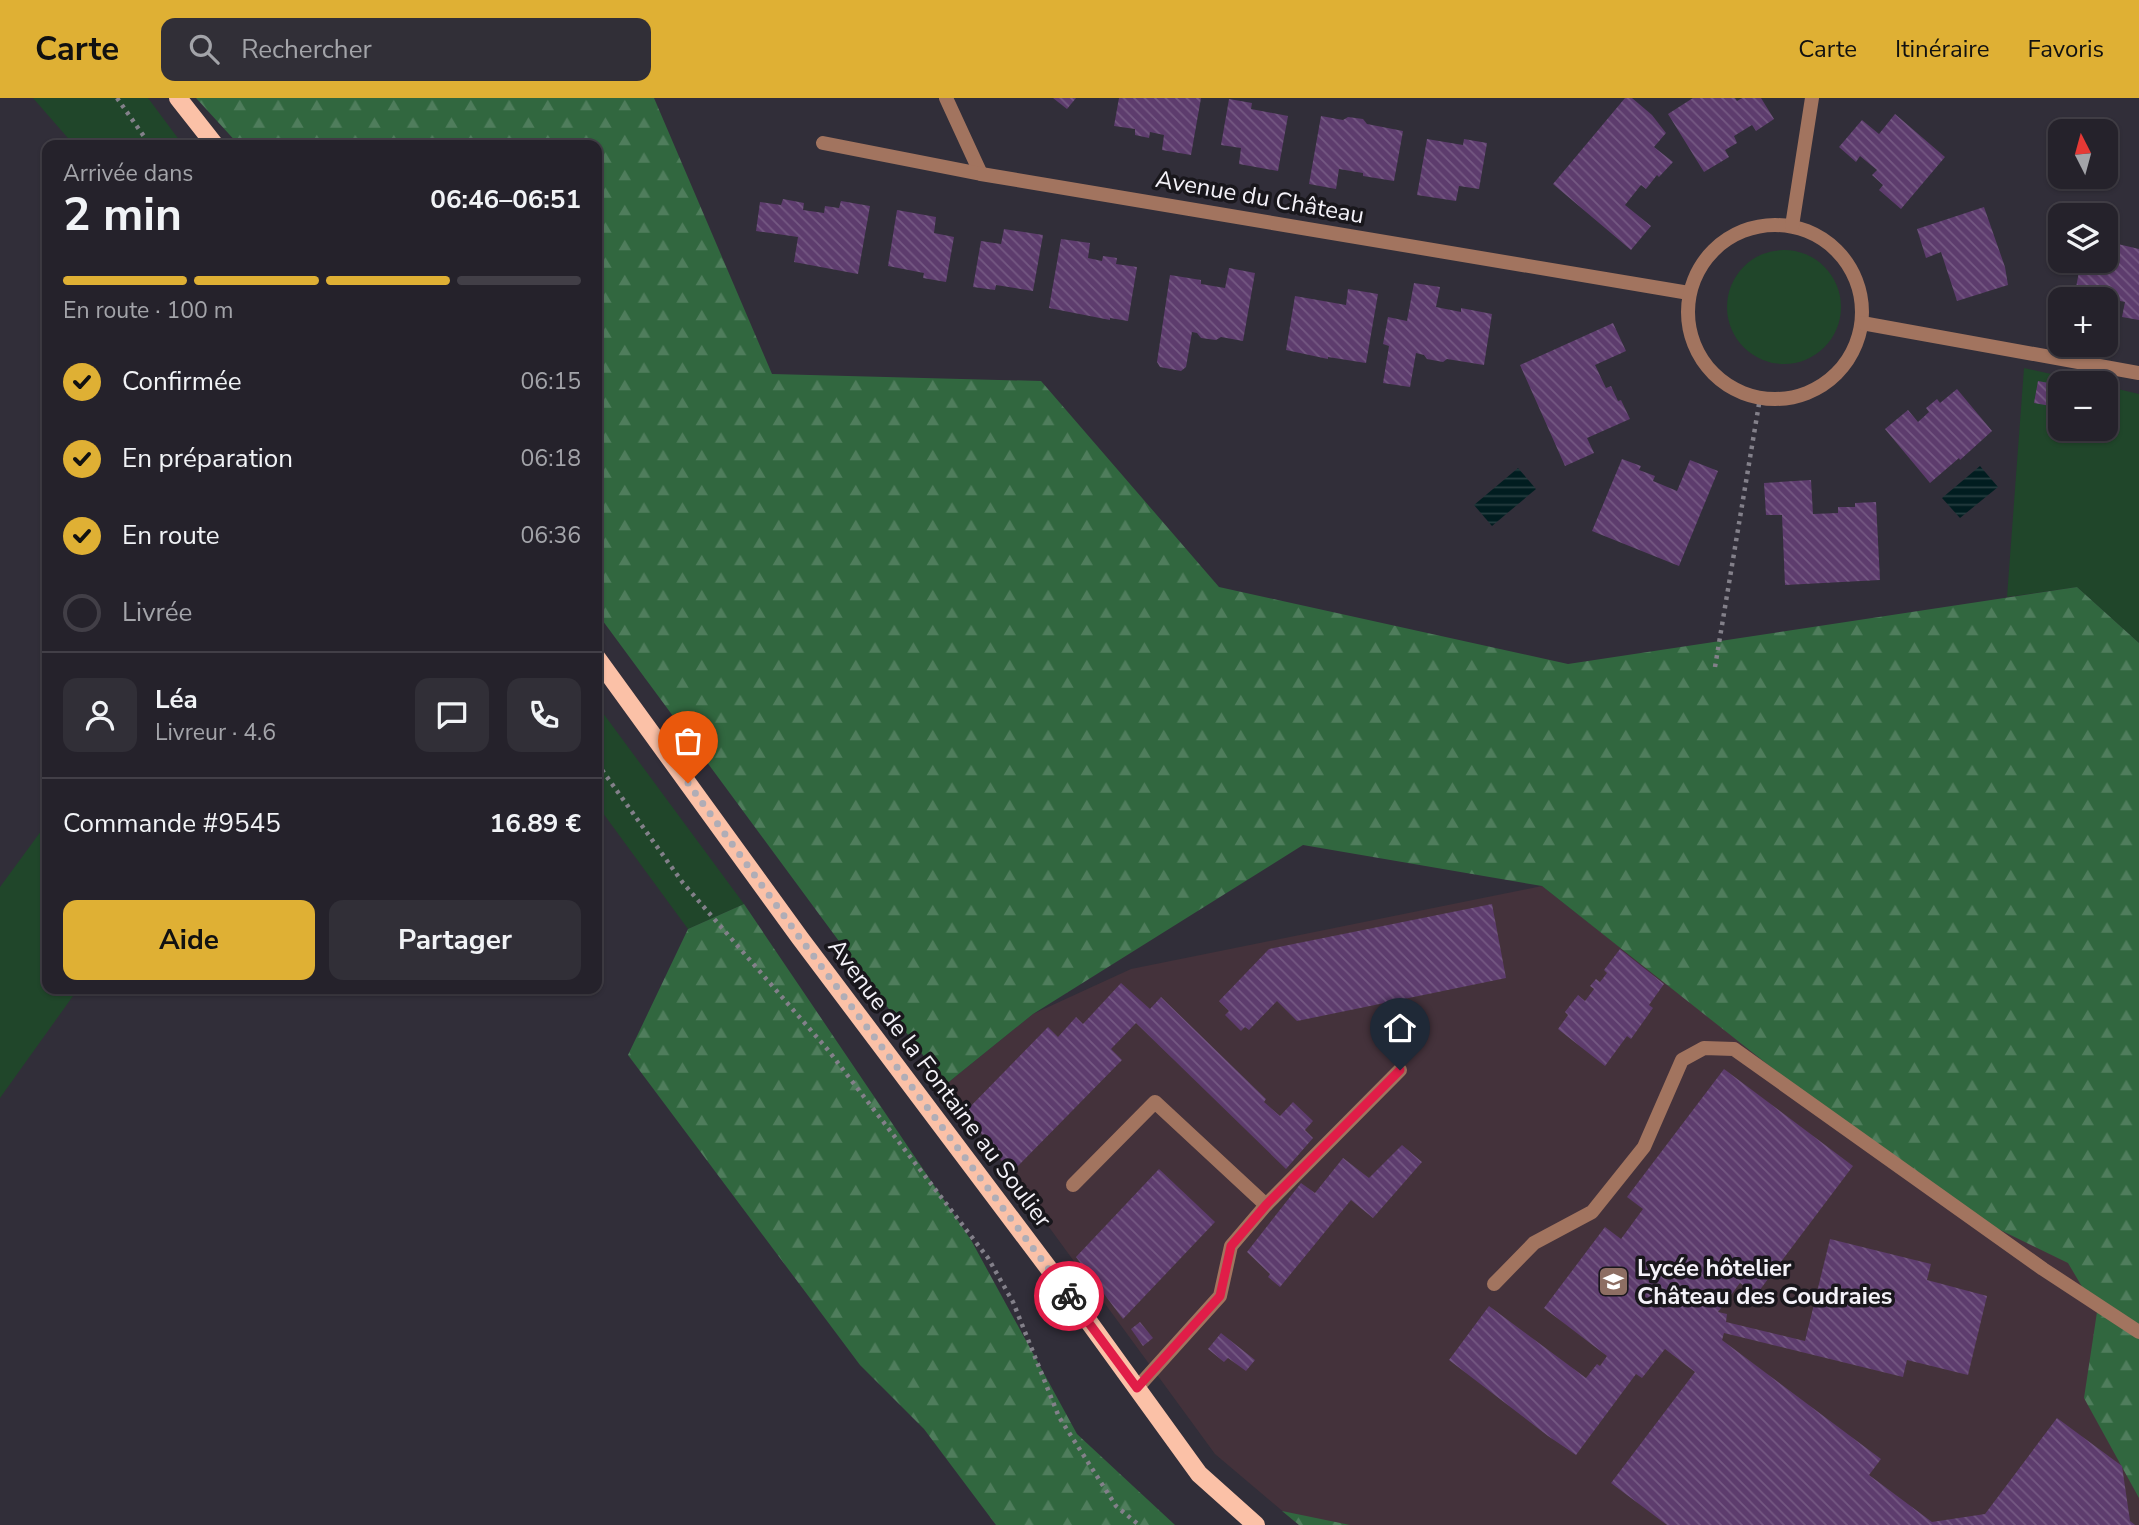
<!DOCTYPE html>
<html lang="fr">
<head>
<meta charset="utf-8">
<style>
  body { margin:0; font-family:"Nunito Sans",sans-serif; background:#312f37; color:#f1f3f6; height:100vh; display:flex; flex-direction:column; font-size:26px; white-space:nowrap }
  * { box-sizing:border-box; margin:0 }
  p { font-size:23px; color:#a3a4a9 }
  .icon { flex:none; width:38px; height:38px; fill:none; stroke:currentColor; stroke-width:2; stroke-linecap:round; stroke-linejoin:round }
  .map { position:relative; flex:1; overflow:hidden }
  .drawer { position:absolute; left:42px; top:42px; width:560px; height:854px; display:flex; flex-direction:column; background:#25222b; border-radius:14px; box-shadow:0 2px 5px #0004,0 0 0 2px #423f47 }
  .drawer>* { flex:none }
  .needle { width:46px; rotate:354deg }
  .tools { position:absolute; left:2048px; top:21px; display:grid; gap:14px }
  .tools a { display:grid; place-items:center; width:70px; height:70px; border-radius:14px; background:#25222b; box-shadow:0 2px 5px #0004,0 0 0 2px #423f47; font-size:35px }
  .pin { position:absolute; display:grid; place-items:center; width:60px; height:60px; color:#fff; margin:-72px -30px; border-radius:50% 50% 50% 0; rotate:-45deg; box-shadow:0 0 7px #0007 }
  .pin .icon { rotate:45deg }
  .courier { position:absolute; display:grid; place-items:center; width:70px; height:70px; margin:-35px; border:5px solid #e11d48; border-radius:50%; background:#fff; color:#222; box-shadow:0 2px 9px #0007 }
  .headline em { font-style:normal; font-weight:700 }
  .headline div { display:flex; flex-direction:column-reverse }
  .headline { display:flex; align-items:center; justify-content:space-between; height:119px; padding:0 21px }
  h1 { font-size:46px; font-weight:700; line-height:52px }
  .bar { display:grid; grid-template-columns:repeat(4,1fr); gap:10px 7px; align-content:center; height:84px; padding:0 21px }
  .bar i { height:9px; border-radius:5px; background:#423f47 }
  .bar .on { background:#dfb034 }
  .bar p { grid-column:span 4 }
  .line { display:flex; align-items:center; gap:18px; padding:0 21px; border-top:2px solid #423f47 }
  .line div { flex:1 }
  .round { display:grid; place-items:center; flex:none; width:74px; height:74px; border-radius:14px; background:#312f37 }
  ol { padding:0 21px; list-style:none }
  li { display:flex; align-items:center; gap:21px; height:77px }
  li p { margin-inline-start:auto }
  li .icon { padding:7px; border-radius:50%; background:#dfb034; color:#111; stroke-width:4 }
  li:last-child { color:#a3a4a9 }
  li i { width:38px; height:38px; border:4px solid #423f47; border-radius:50% }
  .action { display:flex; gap:14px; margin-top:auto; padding:14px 21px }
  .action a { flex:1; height:80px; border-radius:14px; background:#dfb034; color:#111; font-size:28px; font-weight:700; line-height:80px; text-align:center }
  .action a+a { background:#312f37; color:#f1f3f6 }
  header { display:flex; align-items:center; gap:42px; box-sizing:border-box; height:98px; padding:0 35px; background:#dfb034; color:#111 }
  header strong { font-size:33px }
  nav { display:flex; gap:38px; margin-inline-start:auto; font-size:24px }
  .search { width:490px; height:63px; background:#312f37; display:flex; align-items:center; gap:18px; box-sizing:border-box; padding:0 24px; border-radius:14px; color:#a3a4a9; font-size:26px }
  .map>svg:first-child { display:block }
  .education { fill:#44323b }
  .green { fill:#20462a }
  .forest { fill:url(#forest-firs) }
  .water { fill:url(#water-rules) }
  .building { fill:url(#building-back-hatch) }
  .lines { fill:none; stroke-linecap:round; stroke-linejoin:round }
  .path { stroke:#83808a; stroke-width:4.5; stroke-dasharray:3.5 5; stroke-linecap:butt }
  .service { stroke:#a2745f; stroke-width:14 }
  .minor { stroke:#a2745f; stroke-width:14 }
  .primary { stroke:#fbc1a7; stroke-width:18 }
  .done { stroke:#b0adb6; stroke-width:7; stroke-dasharray:0 12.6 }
  .route { stroke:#e11d48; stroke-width:9 }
  .labels { text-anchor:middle; stroke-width:7; stroke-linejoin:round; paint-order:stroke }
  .street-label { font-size:24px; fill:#f4f2f9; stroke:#19171c }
  .poi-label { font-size:24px; font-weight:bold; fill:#f4f2f9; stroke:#19171c; text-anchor:start }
</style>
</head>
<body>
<header>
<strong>Carte</strong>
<div class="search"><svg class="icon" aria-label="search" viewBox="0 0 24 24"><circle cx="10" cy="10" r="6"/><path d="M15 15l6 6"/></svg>Rechercher</div>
<nav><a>Carte</a><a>Itinéraire</a><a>Favoris</a></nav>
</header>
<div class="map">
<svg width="2139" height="1427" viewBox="0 0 2139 1427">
  <defs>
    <pattern id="forest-firs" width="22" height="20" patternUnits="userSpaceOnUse" patternTransform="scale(1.75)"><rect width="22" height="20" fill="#31673f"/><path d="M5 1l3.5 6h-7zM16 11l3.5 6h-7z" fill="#4f7d5c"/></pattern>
    <pattern id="water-rules" width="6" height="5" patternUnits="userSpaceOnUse" patternTransform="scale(1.75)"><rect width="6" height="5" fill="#011d20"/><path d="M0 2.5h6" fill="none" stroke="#273e41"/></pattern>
    <pattern id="building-back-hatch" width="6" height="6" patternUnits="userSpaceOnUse" patternTransform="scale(1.75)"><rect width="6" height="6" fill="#5d3c6d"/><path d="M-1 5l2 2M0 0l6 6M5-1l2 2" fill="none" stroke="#755983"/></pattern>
  </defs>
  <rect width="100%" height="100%" fill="#312e39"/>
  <polygon class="education" points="1542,788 1690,904 2139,1011 2139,1427 1299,1427 1215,1356 945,987 1033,916 1131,871"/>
  <g class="green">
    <polygon points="33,0 148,0 183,47 74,47"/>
    <circle cx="1784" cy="209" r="57"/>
    <polygon points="2024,270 2092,285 2060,285 2060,331 2105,331 2105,288 2139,296 2139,545 2077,489 2007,499"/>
    <polygon points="597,607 744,806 688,831 597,707"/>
    <polygon points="47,725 47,891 78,891 0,1000 0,789"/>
  </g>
  <g class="forest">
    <polygon points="196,0 654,0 772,276 1041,283 1219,489 1568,566 2077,489 2139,545 2139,1400 2084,1300 2097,1214 2068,1165 1939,1102 1542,788 1303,747 1033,916 945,987 597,515 597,47 239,47"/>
    <polygon points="744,806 971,1142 1077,1336 1175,1427 996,1427 924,1331 860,1267 628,957 688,831"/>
    <polygon points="1282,1413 1350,1427 1299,1427"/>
  </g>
  <g class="water">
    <polygon points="1980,368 1998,389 1960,420 1942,400"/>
    <polygon points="1518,370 1536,391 1492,428 1474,407"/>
  </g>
  <g class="building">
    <polygon points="1053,0 1076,0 1067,11"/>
    <polygon points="1119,0 1201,0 1191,57 1162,52 1164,37 1150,34 1149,40 1135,37 1135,31 1114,28"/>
    <polygon points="1625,0 1632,0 1652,17 1666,35 1654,49 1673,64 1659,79 1657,77 1646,91 1641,87 1625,107 1651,128 1631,152 1553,86"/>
    <polygon points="1693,0 1735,0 1737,3 1742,0 1761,0 1774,21 1756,33 1752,27 1734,38 1737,45 1725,52 1729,59 1704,74 1668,16"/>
    <polygon points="1229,1 1252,5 1251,11 1288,18 1278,73 1239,66 1241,50 1221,47"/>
    <polygon points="1895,16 1945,59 1901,111 1879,92 1883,87 1872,77 1877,72 1860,58 1856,64 1839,49 1862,22 1879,36"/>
    <polygon points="1321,18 1343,22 1348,19 1363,21 1367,26 1403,33 1394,83 1363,78 1363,75 1339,71 1336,91 1309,86"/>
    <polygon points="1427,41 1463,47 1464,41 1487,45 1479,91 1459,88 1456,103 1417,97"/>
    <polygon points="783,101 804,105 803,112 824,115 825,108 839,110 841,103 870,108 858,176 794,164 798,139 756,133 760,104 781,107"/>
    <polygon points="1984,109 2005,169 2008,187 1957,203 1941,154 1926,160 1917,131"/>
    <polygon points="897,112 936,119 934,135 954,139 946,184 923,180 924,175 888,168"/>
    <polygon points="1004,131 1043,137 1033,193 996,187 995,192 973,189 981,143 1001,146"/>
    <polygon points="1061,141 1090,145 1088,160 1102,163 1103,158 1117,160 1116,166 1137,169 1128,223 1110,220 1110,222 1049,210"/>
    <polygon points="2105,143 2139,151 2139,222 2122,219 2125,204 2111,201 2110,206 2105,206 2105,201 2096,201 2096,199 2075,195 2081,163 2105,163"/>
    <polygon points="1229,170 1255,175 1243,243 1221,239 1216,242 1201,240 1197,235 1192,234 1186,269 1181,273 1160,269 1157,264 1170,177 1201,182 1201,186 1225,190"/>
    <polygon points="1414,185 1440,189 1436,209 1461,214 1461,210 1492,216 1484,267 1447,261 1443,264 1427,261 1424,257 1416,255 1410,289 1383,285 1389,248 1383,246 1388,219 1407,223"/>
    <polygon points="1348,191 1378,196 1366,265 1328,259 1328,261 1286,252 1295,198 1346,207"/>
    <polygon points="1613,225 1626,253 1595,267 1606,290 1611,288 1618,303 1621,302 1630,321 1587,340 1594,355 1565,368 1520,267"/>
    <polygon points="2038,283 2060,287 2056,309 2034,305"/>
    <polygon points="1957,291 1992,333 1960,362 1959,360 1930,385 1885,331 1908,312 1918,324 1929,314 1926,310 1937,301 1940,305"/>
    <polygon points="1622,361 1641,368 1639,372 1655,378 1653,383 1677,393 1690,362 1718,373 1679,468 1592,433"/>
    <polygon points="1811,382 1813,416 1838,415 1838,409 1855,409 1855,405 1876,404 1880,482 1785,487 1782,417 1766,417 1764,385"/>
    <polygon points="1492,806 1506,880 1297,923 1277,903 1249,932 1245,929 1241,933 1225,917 1229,913 1219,903 1269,851"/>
    <polygon points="1620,851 1664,886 1649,907 1653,910 1631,941 1627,938 1605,968 1558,931 1568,917 1565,914 1578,897 1585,903 1594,891 1590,888 1596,881 1600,884 1607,875 1604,872"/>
    <polygon points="1121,885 1150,911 1161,899 1266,1001 1264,1004 1280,1018 1293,1004 1313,1023 1305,1032 1313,1040 1286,1071 1136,925 1111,951 1122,962 1011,1075 965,1014 1048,929 1058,939 1076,919 1083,926"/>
    <polygon points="1724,971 1853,1068 1756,1197 1740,1185 1718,1214 1727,1216 1726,1224 1805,1243 1830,1141 1931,1166 1927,1182 1987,1198 1968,1277 1907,1262 1903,1279 1724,1235 1722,1242 1881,1361 1869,1377 1932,1424 1985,1416 2057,1320 2122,1368 2130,1423 2135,1427 1667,1427 1611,1385 1695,1274 1665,1251 1642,1280 1636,1276 1576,1357 1548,1338 1449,1262 1489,1208 1586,1280 1597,1266 1600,1268 1607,1258 1544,1210 1605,1129 1621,1141 1643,1111 1627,1099"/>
    <polygon points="1402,1047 1422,1064 1373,1120 1351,1102 1280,1189 1268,1179 1270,1176 1247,1154 1301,1085 1315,1095 1343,1060 1369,1080"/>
    <polygon points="1159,1071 1215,1124 1123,1221 1076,1159"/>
    <polygon points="1140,1224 1153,1240 1143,1248 1131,1231"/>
    <polygon points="1221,1235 1255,1262 1246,1273 1228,1260 1224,1264 1208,1251"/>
  </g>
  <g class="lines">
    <g class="path">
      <polyline points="117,0 150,47"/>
      <polyline points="1715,569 1760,300"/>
      <polyline points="597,665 683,785 828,952 988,1160 1013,1204 1059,1319 1116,1408 1139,1427"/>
    </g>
    <polyline class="service" points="1494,1186 1534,1145 1592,1114 1644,1049 1682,962 1704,950 1734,951 2043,1171 2139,1234"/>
    <g class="minor">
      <polyline points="946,0 981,76"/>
      <polyline points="823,45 981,76 1689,195"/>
      <circle cx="1775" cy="214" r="87"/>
      <polyline points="1792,128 1812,0"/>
      <polyline points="1862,225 2139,275"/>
      <polyline points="1073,1087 1155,1004 1266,1107"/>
      <polyline points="1137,1290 1220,1198 1231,1148 1266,1107 1400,972"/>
    </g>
    <g class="primary">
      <polyline points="178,0 215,47"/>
      <polyline points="597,560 800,840 1089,1224 1199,1376 1256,1427"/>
    </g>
  </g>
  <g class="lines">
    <polyline class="done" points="688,685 800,840 1069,1198"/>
    <polyline class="route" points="1069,1198 1137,1290 1220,1198 1231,1148 1266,1107 1400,972"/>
  </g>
  <defs>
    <symbol id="school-square" viewBox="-11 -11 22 22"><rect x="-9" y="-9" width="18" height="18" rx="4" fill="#8d6e63" stroke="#19171c"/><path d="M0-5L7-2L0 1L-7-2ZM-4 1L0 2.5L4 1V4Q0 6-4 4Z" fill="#fff"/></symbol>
  </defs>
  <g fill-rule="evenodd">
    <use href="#school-square" x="1596" y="1166" width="35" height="35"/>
  </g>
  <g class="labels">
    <g class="street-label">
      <text transform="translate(1260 99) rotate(10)" y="8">Avenue du Château</text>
      <text transform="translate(940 985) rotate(53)" y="8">Avenue de la Fontaine au Soulier</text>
    </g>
    <g class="poi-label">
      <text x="1637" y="1178">Lycée hôtelier<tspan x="1637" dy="28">Château des Coudraies</tspan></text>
    </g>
  </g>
</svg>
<div class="tools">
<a><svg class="needle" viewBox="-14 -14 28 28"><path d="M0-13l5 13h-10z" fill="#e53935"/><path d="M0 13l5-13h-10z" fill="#a3a4a9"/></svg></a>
<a><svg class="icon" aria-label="layers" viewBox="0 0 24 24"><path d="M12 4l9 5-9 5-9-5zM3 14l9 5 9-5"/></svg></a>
<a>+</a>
<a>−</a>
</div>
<div class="pin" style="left:688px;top:685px;background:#ea580c"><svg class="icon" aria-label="bag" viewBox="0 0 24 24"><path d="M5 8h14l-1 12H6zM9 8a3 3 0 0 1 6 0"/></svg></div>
<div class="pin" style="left:1400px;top:972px;background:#1f2937"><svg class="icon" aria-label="home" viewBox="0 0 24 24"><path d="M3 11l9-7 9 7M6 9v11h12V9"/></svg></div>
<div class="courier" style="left:1069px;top:1198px"><svg class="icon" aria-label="bike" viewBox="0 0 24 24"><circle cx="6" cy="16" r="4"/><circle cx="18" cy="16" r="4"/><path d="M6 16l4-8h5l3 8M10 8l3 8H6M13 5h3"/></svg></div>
<section class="drawer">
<div class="headline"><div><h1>2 min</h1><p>Arrivée dans</p></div><em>06:46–06:51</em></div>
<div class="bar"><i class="on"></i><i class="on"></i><i class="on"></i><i></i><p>En route · 100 m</p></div>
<ol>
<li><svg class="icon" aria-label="check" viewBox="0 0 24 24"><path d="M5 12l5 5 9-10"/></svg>Confirmée<p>06:15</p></li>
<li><svg class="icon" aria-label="check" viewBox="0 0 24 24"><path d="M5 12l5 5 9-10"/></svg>En préparation<p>06:18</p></li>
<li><svg class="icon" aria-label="check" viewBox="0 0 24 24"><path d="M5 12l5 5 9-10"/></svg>En route<p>06:36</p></li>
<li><i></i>Livrée</li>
</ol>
<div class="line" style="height:126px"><a class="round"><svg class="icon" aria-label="person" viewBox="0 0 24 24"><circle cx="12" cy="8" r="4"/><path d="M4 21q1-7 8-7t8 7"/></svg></a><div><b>Léa</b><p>Livreur · 4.6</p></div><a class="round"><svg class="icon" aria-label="chat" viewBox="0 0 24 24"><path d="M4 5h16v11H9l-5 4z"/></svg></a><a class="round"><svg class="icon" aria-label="phone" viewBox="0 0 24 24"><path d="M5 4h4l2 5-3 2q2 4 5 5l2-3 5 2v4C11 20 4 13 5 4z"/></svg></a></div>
<div class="line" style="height:91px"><div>Commande #9545</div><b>16.89 €</b></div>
<div class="action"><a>Aide</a><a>Partager</a></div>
</section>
</div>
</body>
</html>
